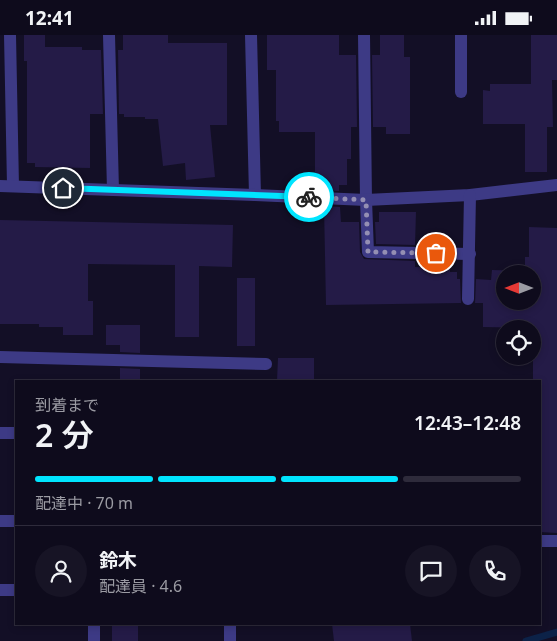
<!DOCTYPE html>
<html lang="ja">
<head>
<meta charset="utf-8">
<style>
  body { margin:0; font-family:"Noto Sans","Noto Sans JP",sans-serif; background:#171425; color:#f1f3f6; height:100vh; display:flex; flex-direction:column; font-size:19px; white-space:nowrap }
  * { box-sizing:border-box; margin:0 }
  p { font-size:16px; color:#9b9ba3 }
  .icon { flex:none; width:28px; height:28px; fill:none; stroke:currentColor; stroke-width:2; stroke-linecap:round; stroke-linejoin:round }
  .map { position:relative; flex:1; overflow:hidden }
  .side { position:absolute; left:15px; top:345px; width:526px; height:245px; display:flex; flex-direction:column; background:#0e0b1c; border-radius:0px; box-shadow:0 2px 8px #0003,0 0 0 1px #2e2b3b }
  .side>* { flex:none }
  .needle { width:32px; rotate:270deg }
  .fabs { position:absolute; left:496px; top:230px; display:grid; gap:10px }
  .fabs a { display:grid; place-items:center; width:45px; height:45px; border-radius:50%; background:#0e0b1c; box-shadow:0 2px 8px #0003,0 0 0 1px #2e2b3b; font-size:25px }
  .pin { position:absolute; display:grid; place-items:center; width:42px; height:42px; color:#fff; margin:-21px; border:2px solid #fff; border-radius:50%; box-shadow:0 1px 5px #0007 }
  .courier { position:absolute; display:grid; place-items:center; width:50px; height:50px; margin:-25px; border:4px solid #00e5ff; border-radius:50%; background:#fff; color:#222; box-shadow:0 1px 6px #0007 }
  .head em { font-style:normal; font-weight:600 }
  .head div { display:flex; flex-direction:column-reverse }
  .head { display:flex; align-items:center; justify-content:space-between; height:85px; padding:0 20px }
  h1 { font-size:32px; font-weight:600; line-height:38px }
  .bar { display:grid; grid-template-columns:repeat(4,1fr); gap:8px 5px; align-content:center; height:60px; padding:0 20px }
  .bar i { height:6px; border-radius:4px; background:#2e2b3b }
  .bar .selected { background:#00e5ff }
  .bar p { grid-column:span 4 }
  .line { display:flex; align-items:center; gap:12px; padding:0 20px; border-top:1px solid #2e2b3b }
  .line div { flex:1 }
  .round { display:grid; place-items:center; flex:none; width:52px; height:52px; border-radius:26px; background:#171425 }
  .status { display:flex; justify-content:space-between; align-items:center; height:35px; padding:0 25px; background:#0e0b1c; direction:ltr }
  .status svg { height:14px; fill:currentColor }
  .map>svg:first-child { display:block }
  .lines { fill:none; stroke-linecap:round; stroke-linejoin:round }
  .stream { stroke:#0c2248; stroke-width:7 }
  .building { fill:#241b47; fill-rule:evenodd }
  .street { stroke:#3d3a85; stroke-width:12 }
  .done { stroke:#948fb3; stroke-width:5; stroke-dasharray:0 9 }
  .route { stroke:#00e5ff; stroke-width:6 }
</style>
</head>
<body>
<div class="status"><b>12:41</b><svg viewBox="0 0 49 12"><path d="M0 12V9h3v3zM5 12V6h3v6zM10 12V3h3v9zM15 12V0h3v12zM26 1h20v11H26zM47 4h2v5h-2z"/></svg></div>
<div class="map">
<svg width="557" height="606" viewBox="0 0 557 606">
  <rect width="100%" height="100%" fill="#130f26"/>
  <g class="lines">
    <polyline class="stream" points="526,606 557,597"/>
  </g>
  <g class="building">
    <polygon points="24,0 45,0 45,12 82,12 82,15 101,15 103,79 90,79 90,133 35,132 35,128 27,128 27,26 24,26"/>
    <polygon points="123,0 168,0 168,8 227,8 227,90 210,90 215,142 186,145 185,128 163,131 158,84 145,84 145,82 124,82 124,79 119,79 118,15 123,15"/>
    <polygon points="267,0 339,0 339,20 356,20 357,92 351,92 351,124 347,124 347,150 339,150 339,156 323,155 323,150 315,150 315,97 279,97 279,86 276,86 276,35 267,35"/>
    <polygon points="380,0 404,0 404,22 410,22 410,99 386,99 386,92 373,92 372,20 380,20"/>
    <polygon points="531,0 557,0 557,45 552,45 553,92 547,92 547,137 525,137 525,89 483,89 483,55 490,56 490,49 531,49"/>
    <polygon points="324,171 340,172 341,187 359,187 360,217 364,224 415,226 415,232 450,233 450,237 457,237 457,244 460,244 461,268 326,270"/>
    <polygon points="379,177 416,177 415,210 376,209 375,187 379,187"/>
    <polygon points="0,185 233,190 232,232 199,231 199,302 175,302 175,230 88,229 88,266 93,266 93,300 63,300 63,292 39,292 39,289 0,289"/>
    <path d="M529 192 557 193V498L540 497V346H533V293L483 292V268H475L476 244 491 245 492 235 525 236V222H529ZM505 239H532V266H505Z"/>
    <rect x="237" y="243" width="18" height="68"/>
    <polygon points="106,290 140,290 140,318 120,317 120,310 106,310"/>
    <polygon points="278,323 314,323 314,346 277,346"/>
    <polygon points="120,333 140,334 140,346 120,346"/>
    <rect x="112" y="589" width="26" height="17"/>
    <polygon points="332,589 410,589 412,606 334,606"/>
  </g>
  <g class="lines">
    <g class="street">
      <polyline points="10,0 13,151"/>
      <polyline points="109,0 113,155"/>
      <polyline points="251,0 255,160"/>
      <polyline points="364,0 366,165 368,217 470,219"/>
      <polyline points="461,0 461,57"/>
      <polyline points="0,151 255,160 366,165 470,160 557,150"/>
      <polyline points="468,264 470,160"/>
      <polyline points="0,322 266,329"/>
      <polyline points="0,398 16,398"/>
      <polyline points="0,486 16,486"/>
      <polyline points="540,506 557,506"/>
      <polyline points="0,555 16,555"/>
      <polyline points="230,589 230,606"/>
      <polyline points="94,606 94,589"/>
    </g>
  </g>
  <g class="lines">
    <polyline class="done" points="309,162 366,165 368,217 436,218"/>
    <polyline class="route" points="63,153 309,162"/>
  </g>
</svg>
<div class="fabs">
<a><svg class="needle" viewBox="-14 -14 28 28"><path d="M0-13l5 13h-10z" fill="#e53935"/><path d="M0 13l5-13h-10z" fill="#9b9ba3"/></svg></a>
<a><svg class="icon" aria-label="locate" viewBox="0 0 24 24"><circle cx="12" cy="12" r="6"/><path d="M12 2v4M12 18v4M2 12h4M18 12h4"/></svg></a>
</div>
<div class="pin" style="left:436px;top:218px;background:#ea580c"><svg class="icon" aria-label="bag" viewBox="0 0 24 24"><path d="M5 8h14l-1 12H6zM9 8a3 3 0 0 1 6 0"/></svg></div>
<div class="pin" style="left:63px;top:153px;background:#1f2937"><svg class="icon" aria-label="home" viewBox="0 0 24 24"><path d="M3 11l9-7 9 7M6 9v11h12V9"/></svg></div>
<div class="courier" style="left:309px;top:162px"><svg class="icon" aria-label="bike" viewBox="0 0 24 24"><circle cx="6" cy="16" r="4"/><circle cx="18" cy="16" r="4"/><path d="M6 16l4-8h5l3 8M10 8l3 8H6M13 5h3"/></svg></div>
<section class="side">
<div class="head"><div><h1>2 分</h1><p>到着まで</p></div><em>12:43–12:48</em></div>
<div class="bar"><i class="selected"></i><i class="selected"></i><i class="selected"></i><i></i><p>配達中 · 70 m</p></div>
<div class="line" style="height:90px"><a class="round"><svg class="icon" aria-label="person" viewBox="0 0 24 24"><circle cx="12" cy="8" r="4"/><path d="M4 21q1-7 8-7t8 7"/></svg></a><div><b>鈴木</b><p>配達員 · 4.6</p></div><a class="round"><svg class="icon" aria-label="chat" viewBox="0 0 24 24"><path d="M4 5h16v11H9l-5 4z"/></svg></a><a class="round"><svg class="icon" aria-label="phone" viewBox="0 0 24 24"><path d="M5 4h4l2 5-3 2q2 4 5 5l2-3 5 2v4C11 20 4 13 5 4z"/></svg></a></div>
</section>
</div>
</body>
</html>
